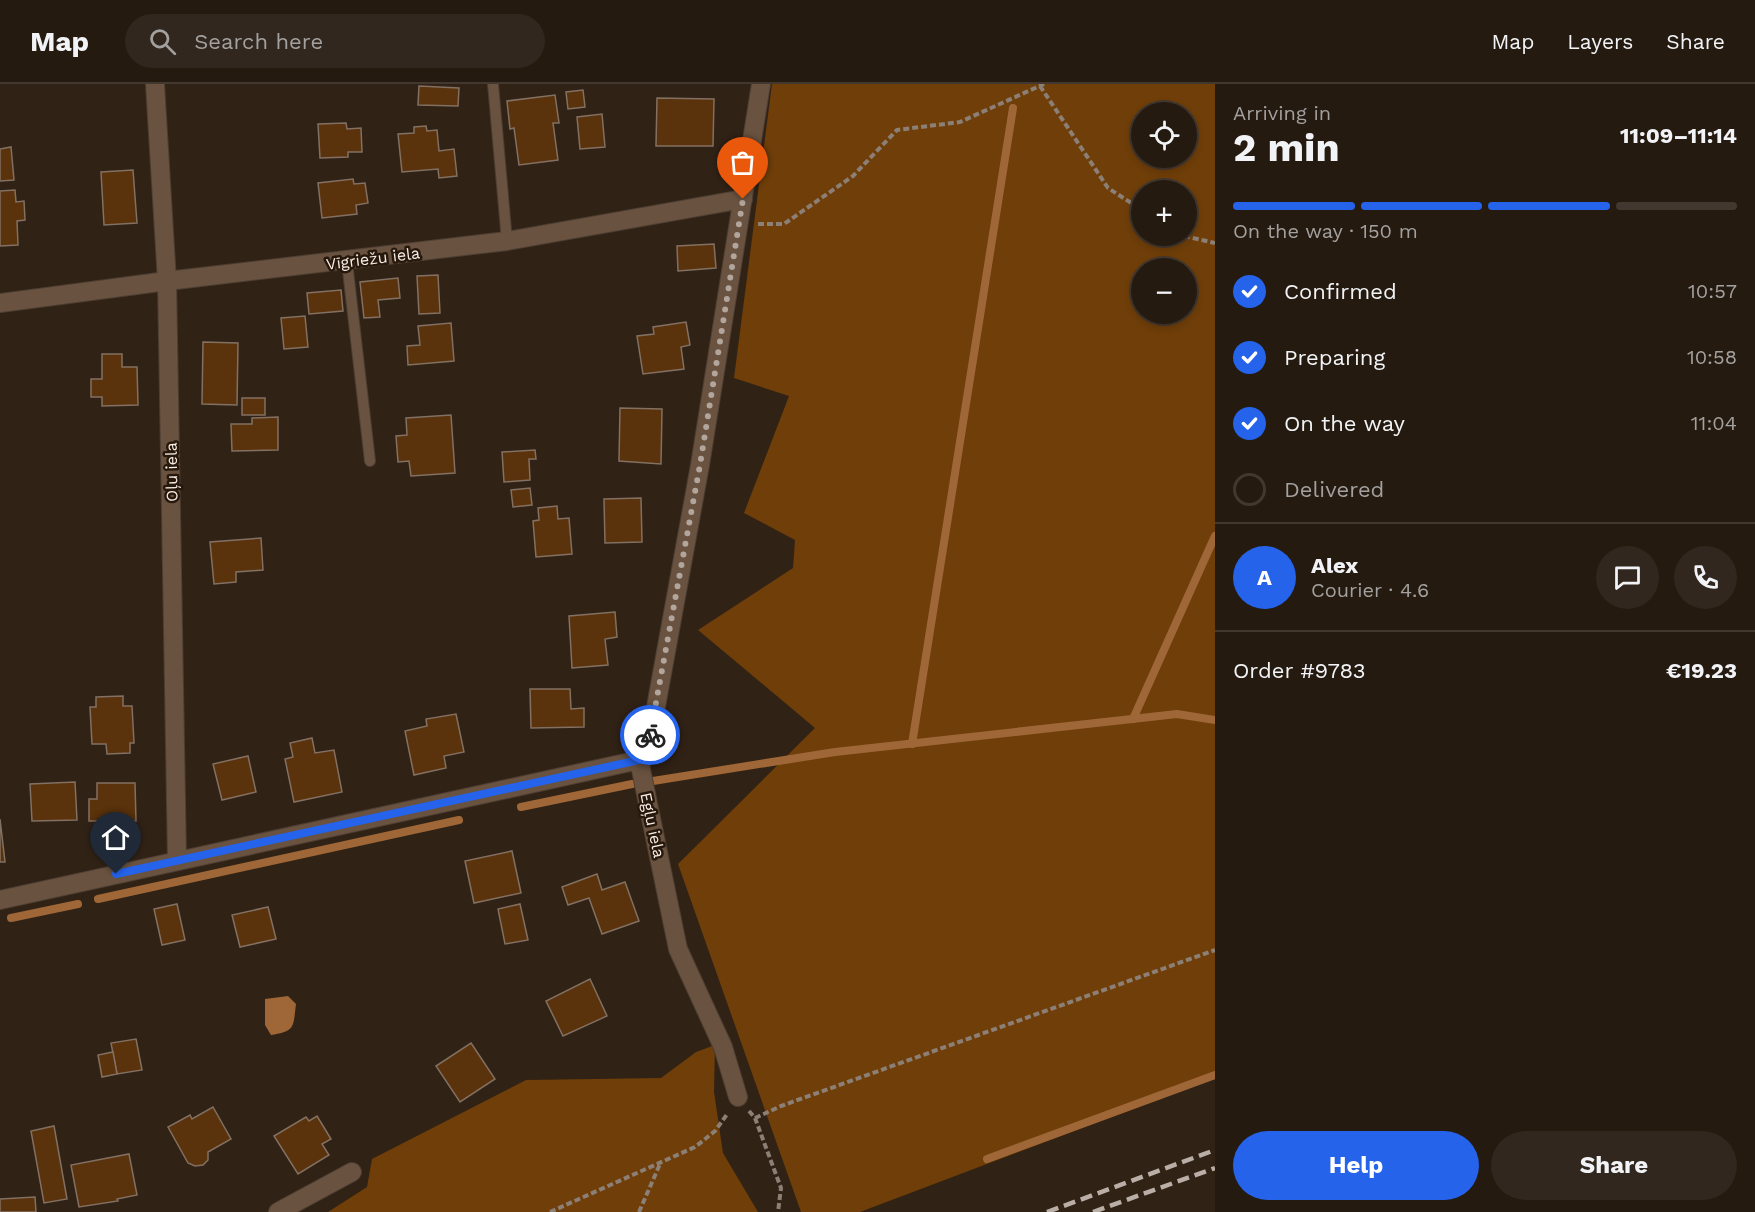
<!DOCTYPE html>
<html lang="en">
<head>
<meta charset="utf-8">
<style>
  body { margin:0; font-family:"Work Sans",sans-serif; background:#31271e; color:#f1f3f6; height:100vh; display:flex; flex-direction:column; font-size:22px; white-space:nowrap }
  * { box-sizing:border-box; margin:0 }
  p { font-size:20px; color:#a3a19f }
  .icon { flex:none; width:33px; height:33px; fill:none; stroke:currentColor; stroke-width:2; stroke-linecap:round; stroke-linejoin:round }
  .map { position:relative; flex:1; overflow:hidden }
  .details { display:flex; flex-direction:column; background:#251a10; width:540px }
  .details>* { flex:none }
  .tools { position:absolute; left:1131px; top:18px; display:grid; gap:12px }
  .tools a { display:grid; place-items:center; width:66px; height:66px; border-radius:50%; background:#251a10; box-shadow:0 3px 9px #0003,0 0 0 2px #423830; font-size:30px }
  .pin { position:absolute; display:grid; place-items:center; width:51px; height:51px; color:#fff; margin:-62px -26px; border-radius:50% 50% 50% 0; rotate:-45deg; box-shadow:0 0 6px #0007 }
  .pin .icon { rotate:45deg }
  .courier { position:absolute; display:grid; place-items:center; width:60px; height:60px; margin:-30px; border:4px solid #2563eb; border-radius:50%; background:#fff; color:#222; box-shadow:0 2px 8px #0007 }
  .overview em { font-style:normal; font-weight:700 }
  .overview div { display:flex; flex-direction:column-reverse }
  .overview { display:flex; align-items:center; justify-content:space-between; height:102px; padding:0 18px }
  h1 { font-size:39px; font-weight:700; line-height:45px }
  .bar { display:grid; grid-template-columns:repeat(4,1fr); gap:9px 6px; align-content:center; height:72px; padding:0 18px }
  .bar i { height:8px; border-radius:4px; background:#423830 }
  .bar .current { background:#2563eb }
  .bar p { grid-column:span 4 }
  .line { display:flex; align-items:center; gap:15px; padding:0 18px; border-top:2px solid #423830 }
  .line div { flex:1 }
  .round { display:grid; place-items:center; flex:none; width:63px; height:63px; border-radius:32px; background:#31271e }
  ol { padding:0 18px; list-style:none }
  li { display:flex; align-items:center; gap:18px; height:66px }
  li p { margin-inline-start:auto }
  li .icon { padding:6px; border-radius:50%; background:#2563eb; color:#fff; stroke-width:4 }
  li:last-child { color:#a3a19f }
  li i { width:33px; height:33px; border:3px solid #423830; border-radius:50% }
  .primary-button { display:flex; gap:12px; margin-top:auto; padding:12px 18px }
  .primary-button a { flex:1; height:69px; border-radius:36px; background:#2563eb; color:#fff; font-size:24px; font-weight:700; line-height:69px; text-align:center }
  .primary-button a+a { background:#31271e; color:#f1f3f6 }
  header { display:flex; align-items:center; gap:36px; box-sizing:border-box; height:84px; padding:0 30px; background:#251a10; border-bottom:2px solid #423830 }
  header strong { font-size:28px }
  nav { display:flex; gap:33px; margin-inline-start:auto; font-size:21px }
  .search { width:420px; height:54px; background:#31271e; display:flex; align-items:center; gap:15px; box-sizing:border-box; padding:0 21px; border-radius:33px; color:#a3a19f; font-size:22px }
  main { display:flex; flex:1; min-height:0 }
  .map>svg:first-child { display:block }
  .green { fill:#6f3e09; fill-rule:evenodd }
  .water { fill:#9f6737 }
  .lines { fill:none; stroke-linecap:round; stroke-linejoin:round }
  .stream { stroke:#9f6737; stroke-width:8 }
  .building { fill:#5a320b; stroke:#827062; stroke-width:1.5 }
  .service-casing { stroke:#4d3e33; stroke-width:12 }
  .minor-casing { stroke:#4d3e33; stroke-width:20 }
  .path { stroke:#8c7f75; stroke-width:4; stroke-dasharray:6 3; stroke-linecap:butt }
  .service { stroke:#69523f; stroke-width:10 }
  .minor { stroke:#69523f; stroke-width:18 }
  .rail { stroke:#baafa6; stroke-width:4.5; stroke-dasharray:12 6; stroke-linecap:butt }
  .done { stroke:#b1a59c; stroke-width:6; stroke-dasharray:0 10.8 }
  .route { stroke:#2563eb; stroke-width:8 }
  .labels { text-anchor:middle; stroke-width:5; stroke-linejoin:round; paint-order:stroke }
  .street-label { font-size:16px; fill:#f6ece4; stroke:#27180c }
</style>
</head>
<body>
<header>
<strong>Map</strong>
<div class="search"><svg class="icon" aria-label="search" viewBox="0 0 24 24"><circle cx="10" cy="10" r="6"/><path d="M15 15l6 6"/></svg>Search here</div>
<nav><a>Map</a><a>Layers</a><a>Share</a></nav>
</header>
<main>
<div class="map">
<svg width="1215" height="1128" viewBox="0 0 1215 1128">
  <rect width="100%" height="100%" fill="#312216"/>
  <g class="green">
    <path d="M772 0H1215V994L860 1128H801L678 780 815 644 698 546 793 484 795 456 744 429 789 312 734 294ZM1142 28H1186V74H1142ZM1142 106H1186V152H1142ZM1142 184H1186V230H1142Z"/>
    <polygon points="715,961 714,1008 723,1069 758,1128 328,1128 367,1103 372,1075 526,996 661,994 696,968"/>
  </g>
  <path class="water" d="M288 912 296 920C293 943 296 947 271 951L265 941V915Z"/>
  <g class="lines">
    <g class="stream">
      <polyline points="1133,635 1215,452"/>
      <polyline points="912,660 1013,24"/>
      <polyline points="653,697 835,668 1177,630 1215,636"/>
      <polyline points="521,723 632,700"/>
      <polyline points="98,815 459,736"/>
      <polyline points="11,834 78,820"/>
      <polyline points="987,1075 1215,991"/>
    </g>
  </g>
  <g class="building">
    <polygon points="419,2 459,4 458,22 418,21"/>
    <polygon points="583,6 585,23 568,25 566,8"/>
    <polygon points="555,11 559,39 553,39 558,76 519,81 514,44 510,45 507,17"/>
    <polygon points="657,14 714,15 713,62 656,62"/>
    <polygon points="602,30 605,63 580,65 577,33"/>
    <polygon points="346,39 347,45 361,44 362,68 348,68 348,73 320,74 318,40"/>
    <polygon points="426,42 427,47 437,46 439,67 454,65 457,92 439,94 438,85 402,88 398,50 414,49 414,43"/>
    <polygon points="11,63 14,96 0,97 0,65"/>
    <polygon points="133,86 137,139 104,141 101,88"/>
    <polygon points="353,95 354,100 365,99 368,119 356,121 357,130 322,134 318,99"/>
    <polygon points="15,106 16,118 24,117 25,136 17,137 18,161 0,162 0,107"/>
    <polygon points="714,160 716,184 678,187 677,162"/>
    <polygon points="438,191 440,229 419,230 417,192"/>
    <polygon points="398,194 400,214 378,216 380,233 364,234 360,198"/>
    <polygon points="341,206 343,227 309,230 307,209"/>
    <polygon points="305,232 308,263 284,265 281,234"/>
    <polygon points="686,238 690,261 681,263 684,285 643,290 637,252 654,250 653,243"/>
    <polygon points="451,239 454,277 408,281 407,262 420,261 418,242"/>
    <polygon points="203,258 238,259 237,321 202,320"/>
    <polygon points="102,270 122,270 122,283 137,283 138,321 102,322 102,313 91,313 91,295 102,295"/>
    <rect x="242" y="314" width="23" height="17"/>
    <polygon points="620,324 662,325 661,380 619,377"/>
    <polygon points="451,331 455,389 411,392 409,377 398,378 396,352 407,351 406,334"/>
    <polygon points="278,333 278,366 232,367 231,340 252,340 252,334"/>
    <polygon points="535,366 536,375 529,375 530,396 504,398 502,368"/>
    <polygon points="530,404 532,421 513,423 511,406"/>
    <polygon points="641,414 642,458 605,459 604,415"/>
    <polygon points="557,422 558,435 569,434 572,470 536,473 533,437 539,436 538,424"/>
    <polygon points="261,454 263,486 236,488 236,498 214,500 210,458"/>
    <polygon points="615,528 617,553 605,555 608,581 572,584 569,532"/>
    <polygon points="530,605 570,605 571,625 584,624 584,643 531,644"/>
    <polygon points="123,612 123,622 132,622 134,659 130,659 130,669 107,670 106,660 92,660 90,623 96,623 96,613"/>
    <polygon points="456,630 464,668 444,672 446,684 414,691 405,647 427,642 426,635"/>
    <polygon points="312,654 315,669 334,666 342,708 294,718 285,675 293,673 290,659"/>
    <polygon points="248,672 256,708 222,716 213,680"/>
    <polygon points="75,698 77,736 32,737 30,700"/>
    <polygon points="97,699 135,699 136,737 89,737 89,715 97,715"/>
    <polygon points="0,735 5,778 0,778"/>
    <polygon points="512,767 521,809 474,819 465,777"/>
    <polygon points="597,790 602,806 625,798 639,837 602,850 589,814 568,821 562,803"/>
    <polygon points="177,820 185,856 162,861 154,825"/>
    <polygon points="520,820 528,856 505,860 498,825"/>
    <polygon points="268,823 276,855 240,863 232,831"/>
    <polygon points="590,895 607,932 563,952 546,917"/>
    <polygon points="136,955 142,986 117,990 111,959"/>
    <polygon points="471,959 495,995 460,1018 436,982"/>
    <polygon points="113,968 117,990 102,993 98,971"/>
    <polygon points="213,1023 231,1055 208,1068 208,1076 203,1081 195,1082 188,1079 168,1043 190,1031 192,1035"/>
    <polygon points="317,1032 331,1055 322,1060 329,1071 298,1090 274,1052 306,1033 309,1037"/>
    <polygon points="54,1042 67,1115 44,1119 31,1047"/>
    <polygon points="129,1070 137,1111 117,1115 118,1117 79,1123 71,1081"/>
    <polygon points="35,1113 36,1128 0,1128 0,1115"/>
  </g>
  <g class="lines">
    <defs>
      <g id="service">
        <polyline points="493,0 507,157"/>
        <polyline points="347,178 370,377"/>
      </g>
      <g id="minor">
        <polyline points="155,0 167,197 177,776"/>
        <polyline points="0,219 167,197 507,157 743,115"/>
        <polyline points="0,816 639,676"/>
        <polyline points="738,1013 723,963 678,865 639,676 651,650 700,381 761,0"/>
        <polyline points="278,1128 352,1088"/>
      </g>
    </defs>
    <use href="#service" class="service-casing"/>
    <use href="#minor" class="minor-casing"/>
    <g class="path">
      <polyline points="1040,2 1108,104 1142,126"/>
      <polyline points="758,140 784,140 853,92 897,46 960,38 1044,0"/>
      <polyline points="1184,152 1215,159"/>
      <polyline points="749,1027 755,1034 781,1104 778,1128"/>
      <polyline points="755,1034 781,1022 1215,866"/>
      <polyline points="550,1128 695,1063 715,1047 728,1029"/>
      <polyline points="639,1128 660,1080"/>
    </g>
    <use href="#service" class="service"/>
    <use href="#minor" class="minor"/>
    <g class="rail">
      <polyline points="1047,1128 1215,1066"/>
      <polyline points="1093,1128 1215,1084"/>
    </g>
  </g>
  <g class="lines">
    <polyline class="done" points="650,651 700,381 743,115"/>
    <polyline class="route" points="116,790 639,676 650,651"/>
  </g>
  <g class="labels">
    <g class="street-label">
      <text transform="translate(373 174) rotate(-7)" y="6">Vīgriežu iela</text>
      <text transform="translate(171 388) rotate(-91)" y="6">Oļu iela</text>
      <text transform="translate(653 741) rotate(78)" y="6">Egļu iela</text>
    </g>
  </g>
</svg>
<div class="tools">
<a><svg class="icon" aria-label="locate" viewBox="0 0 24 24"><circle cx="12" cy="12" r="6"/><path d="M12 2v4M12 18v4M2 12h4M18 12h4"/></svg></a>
<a>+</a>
<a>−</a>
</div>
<div class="pin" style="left:743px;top:115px;background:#ea580c"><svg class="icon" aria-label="bag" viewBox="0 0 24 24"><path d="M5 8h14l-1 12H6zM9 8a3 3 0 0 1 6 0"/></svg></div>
<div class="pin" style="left:116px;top:790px;background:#1f2937"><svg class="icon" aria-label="home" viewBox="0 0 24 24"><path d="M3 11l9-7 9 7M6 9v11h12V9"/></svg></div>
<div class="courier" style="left:650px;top:651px"><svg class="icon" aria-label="bike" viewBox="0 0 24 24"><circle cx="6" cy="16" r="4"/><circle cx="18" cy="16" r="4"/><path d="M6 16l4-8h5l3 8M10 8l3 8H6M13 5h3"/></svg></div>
</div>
<section class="details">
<div class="overview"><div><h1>2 min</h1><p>Arriving in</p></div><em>11:09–11:14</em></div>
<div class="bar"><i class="current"></i><i class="current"></i><i class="current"></i><i></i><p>On the way · 150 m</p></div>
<ol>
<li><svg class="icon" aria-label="check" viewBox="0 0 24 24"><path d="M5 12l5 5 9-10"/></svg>Confirmed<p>10:57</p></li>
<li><svg class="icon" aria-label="check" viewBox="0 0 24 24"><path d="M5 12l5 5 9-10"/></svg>Preparing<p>10:58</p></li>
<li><svg class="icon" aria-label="check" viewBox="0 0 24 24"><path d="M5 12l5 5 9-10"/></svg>On the way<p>11:04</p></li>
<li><i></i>Delivered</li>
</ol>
<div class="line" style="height:108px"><b class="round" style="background:#2563eb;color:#fff">A</b><div><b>Alex</b><p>Courier · 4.6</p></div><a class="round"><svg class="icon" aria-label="chat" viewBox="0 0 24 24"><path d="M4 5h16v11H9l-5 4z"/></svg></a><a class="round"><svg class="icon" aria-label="phone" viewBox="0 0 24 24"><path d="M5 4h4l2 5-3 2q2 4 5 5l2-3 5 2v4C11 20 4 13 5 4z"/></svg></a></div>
<div class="line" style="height:78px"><div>Order #9783</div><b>€19.23</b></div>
<div class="primary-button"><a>Help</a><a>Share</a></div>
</section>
</main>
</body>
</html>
